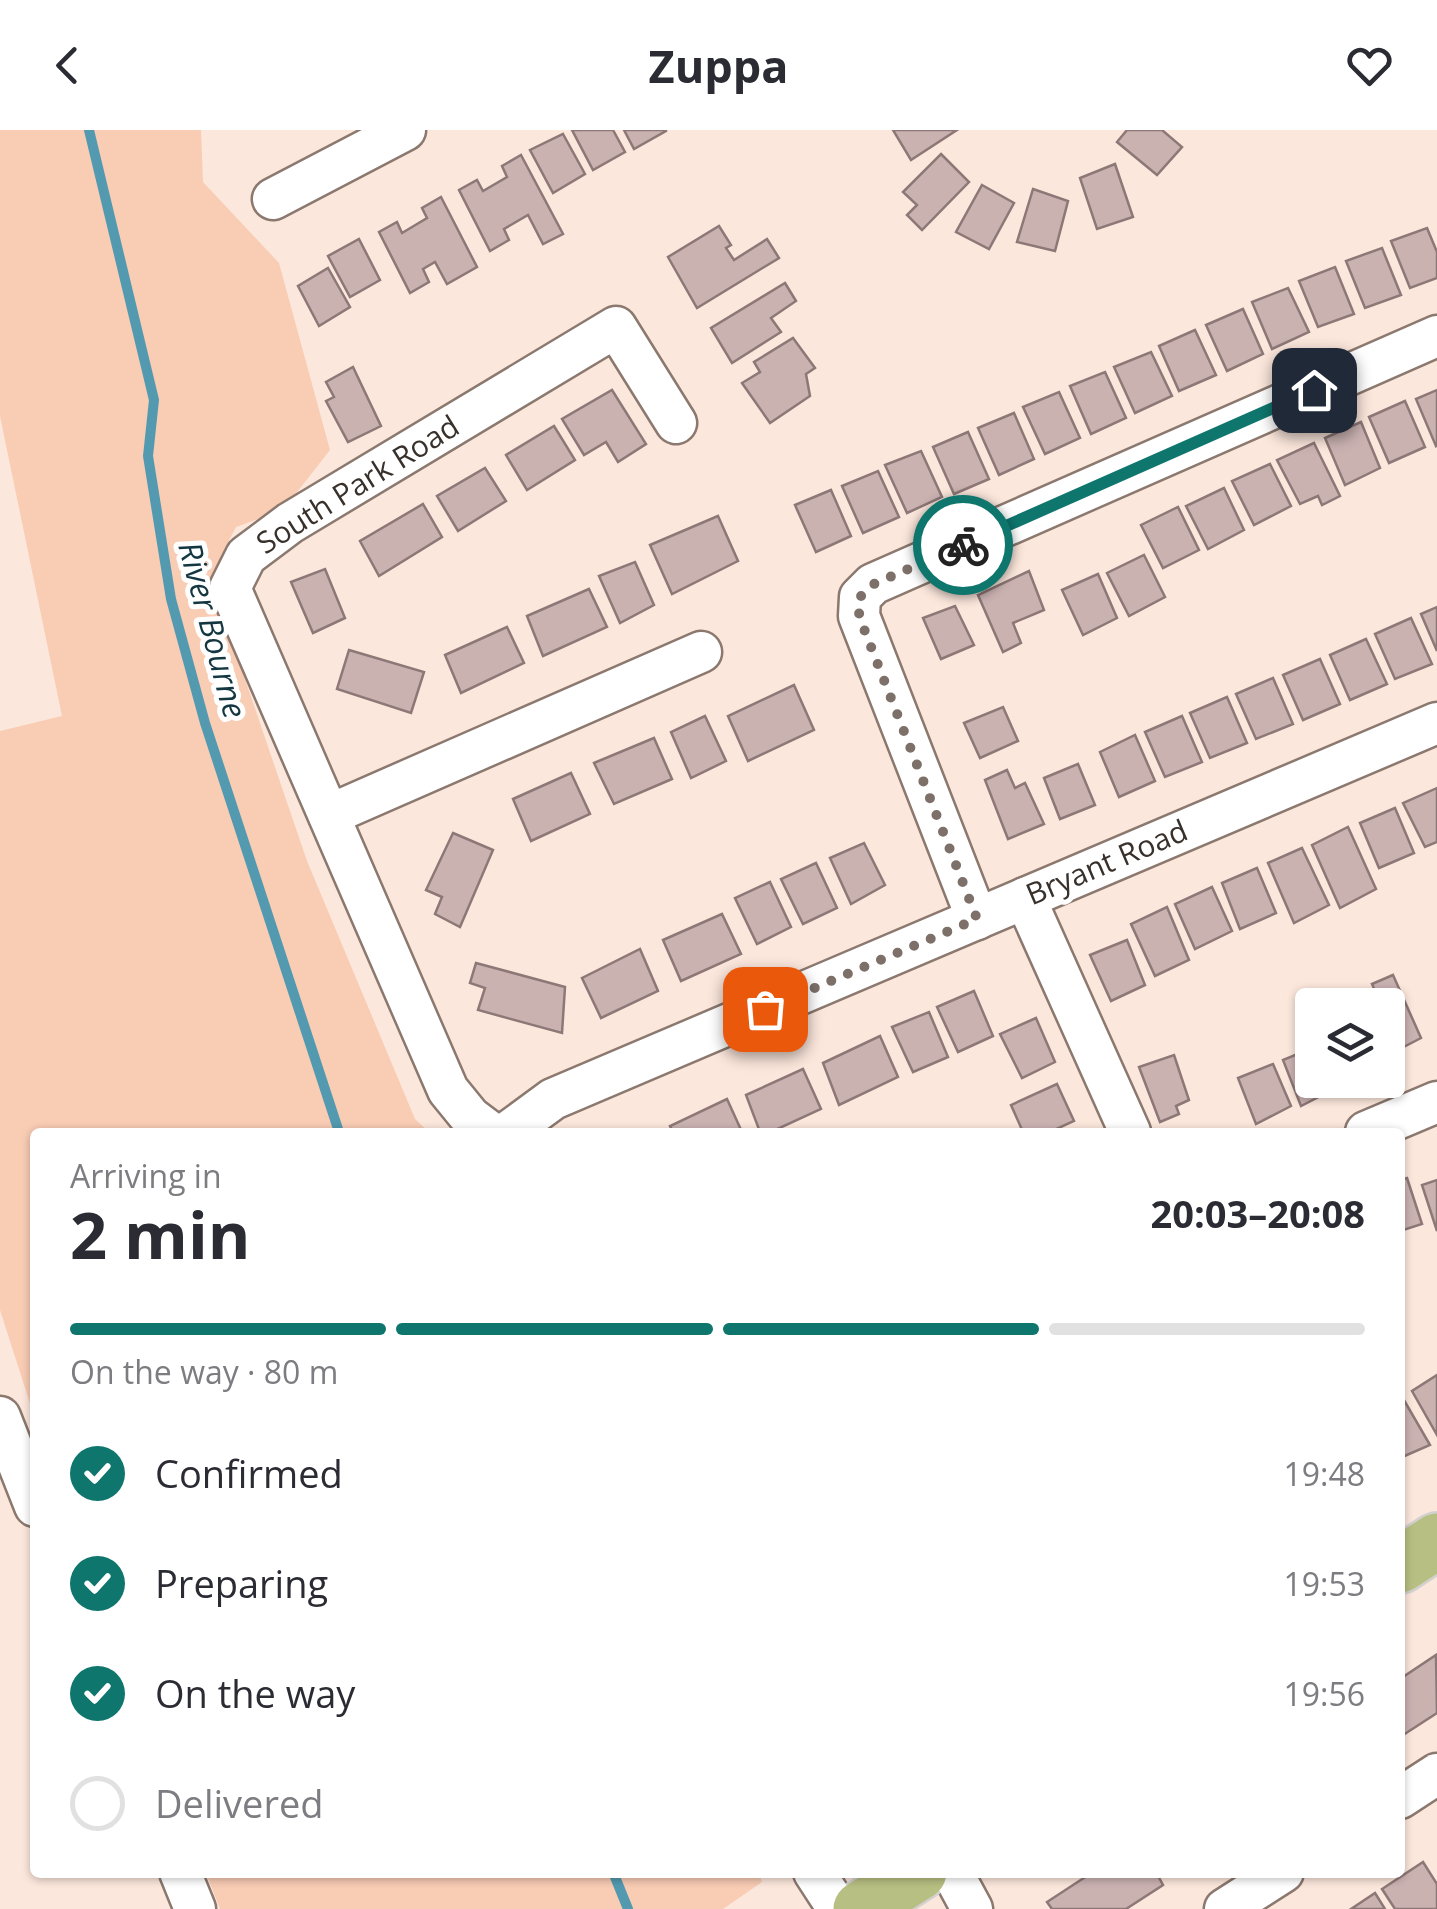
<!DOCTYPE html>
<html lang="en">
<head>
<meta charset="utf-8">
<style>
  body { margin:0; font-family:"Open Sans",sans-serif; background:#f2f2f3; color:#2b2b33; height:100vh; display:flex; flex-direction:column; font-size:38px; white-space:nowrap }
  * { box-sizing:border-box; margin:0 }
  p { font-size:32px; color:#7c7c81 }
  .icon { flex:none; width:55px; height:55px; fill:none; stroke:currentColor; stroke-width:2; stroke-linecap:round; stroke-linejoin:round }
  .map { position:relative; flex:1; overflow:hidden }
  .drawer { position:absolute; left:30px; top:998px; width:1375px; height:750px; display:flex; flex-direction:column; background:#fff; border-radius:10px; box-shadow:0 2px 8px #0004 }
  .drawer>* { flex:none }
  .buttons { position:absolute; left:1295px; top:858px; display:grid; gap:20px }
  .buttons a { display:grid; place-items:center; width:110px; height:110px; border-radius:10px; background:#fff; box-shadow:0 2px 8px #0004; font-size:50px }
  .pin { position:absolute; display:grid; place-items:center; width:85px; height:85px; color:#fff; margin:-42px; border-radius:20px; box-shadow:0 5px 15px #0006 }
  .courier { position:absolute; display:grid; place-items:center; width:100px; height:100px; margin:-50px; border:8px solid #0f766e; border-radius:50%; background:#fff; color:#222; box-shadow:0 2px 12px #0007 }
  .overview em { font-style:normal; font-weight:700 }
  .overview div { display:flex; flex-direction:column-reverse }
  .overview { display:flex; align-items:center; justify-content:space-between; height:170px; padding:0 40px }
  h1 { font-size:65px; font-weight:700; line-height:75px }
  .bar { display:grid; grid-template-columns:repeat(4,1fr); gap:15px 10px; align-content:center; height:120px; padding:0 40px }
  .bar i { height:12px; border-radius:8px; background:#e1e1e2 }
  .bar .current { background:#0f766e }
  .bar p { grid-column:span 4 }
  ol { padding:0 40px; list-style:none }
  li { display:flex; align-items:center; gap:30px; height:110px }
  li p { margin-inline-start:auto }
  li .icon { padding:10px; border-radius:50%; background:#0f766e; color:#fff; stroke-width:4 }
  li:last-child { color:#7c7c81 }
  li i { width:55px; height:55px; border:5px solid #e1e1e2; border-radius:50% }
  header { display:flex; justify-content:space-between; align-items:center; height:130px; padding:0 40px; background:#fff; font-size:45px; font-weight:700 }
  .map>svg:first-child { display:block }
  .green { fill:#f9ccb4 }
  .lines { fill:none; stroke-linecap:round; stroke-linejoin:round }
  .stream { stroke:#539ab1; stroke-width:10 }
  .building { fill:#cab2b1; stroke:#8e7877; stroke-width:2.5 }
  .street-casing { stroke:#8b786e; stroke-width:45 }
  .primary-casing { stroke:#d3d1d0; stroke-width:60 }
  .street { stroke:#fff; stroke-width:40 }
  .primary { stroke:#b8bf82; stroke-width:55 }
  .done { stroke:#7d7069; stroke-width:10; stroke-dasharray:0 18 }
  .route { stroke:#0f766e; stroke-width:12 }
  .labels { text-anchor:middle; stroke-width:10; stroke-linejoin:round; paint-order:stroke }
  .street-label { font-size:30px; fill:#38302b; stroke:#fff }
  .water-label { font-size:32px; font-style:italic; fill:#143641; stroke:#fff }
</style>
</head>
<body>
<header><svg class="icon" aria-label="back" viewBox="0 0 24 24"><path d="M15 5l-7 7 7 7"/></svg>Zuppa<svg class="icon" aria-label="heart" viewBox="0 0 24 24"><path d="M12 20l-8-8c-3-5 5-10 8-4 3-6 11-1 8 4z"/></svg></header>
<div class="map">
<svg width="1437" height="1779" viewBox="0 0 1437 1779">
  <rect width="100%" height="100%" fill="#fce7dc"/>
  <g class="green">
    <polygon points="0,0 201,0 203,52 279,133 330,320 283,380 236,397 224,420 218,470 307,731 415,989 429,1002 35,1002 35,1289 0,1180 0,601 62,586 0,286"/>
    <polygon points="759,1742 762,1752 723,1779 220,1779 206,1743"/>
  </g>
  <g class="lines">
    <g class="stream">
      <polyline points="89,0 154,270 148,326 171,469 205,593 339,1002"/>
      <polyline points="613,1742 628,1779"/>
    </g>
  </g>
  <g class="building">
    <polygon points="572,0 613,0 625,22 593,40"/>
    <polygon points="624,0 666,0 666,1 634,19"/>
    <polygon points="893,0 957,0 911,30"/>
    <polygon points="1127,0 1162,0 1182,17 1157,45 1117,12"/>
    <polygon points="563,4 585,44 553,63 530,20"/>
    <polygon points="941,24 969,52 922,100 907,85 917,75 903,62"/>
    <polygon points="521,25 563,104 543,114 528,85 504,99 509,110 490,121 459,60 477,50 483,61 507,47 502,36"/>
    <polygon points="1115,34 1133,87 1097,99 1080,48"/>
    <polygon points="982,55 1014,73 989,119 956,102"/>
    <polygon points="1033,59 1068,71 1055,121 1017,112"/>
    <polygon points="441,67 477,137 447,154 435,132 423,139 429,152 410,163 379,102 397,92 402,103 427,88 422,78"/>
    <polygon points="719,96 731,115 726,118 734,130 767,109 779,128 697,178 668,127"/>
    <polygon points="1427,98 1437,122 1437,148 1410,158 1391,111"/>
    <polygon points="359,109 380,150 350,167 328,126"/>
    <polygon points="1382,118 1401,165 1365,178 1346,131"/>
    <polygon points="1335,137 1354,184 1318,197 1299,151"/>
    <polygon points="328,138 350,177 319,196 298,156"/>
    <polygon points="785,153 796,171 771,188 781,202 732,233 711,198"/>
    <polygon points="1288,158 1309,202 1272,219 1252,172"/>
    <polygon points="1243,179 1263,224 1227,241 1206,195"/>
    <polygon points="1195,200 1216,245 1179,261 1159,216"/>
    <polygon points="793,208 815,238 806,244 810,266 770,293 742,253 760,242 754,232"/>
    <polygon points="1151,222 1172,266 1135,283 1114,237"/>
    <polygon points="353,237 381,296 348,312 326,271 334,267 326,252"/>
    <polygon points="1105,242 1126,288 1091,304 1070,256"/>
    <polygon points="612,260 646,314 618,332 606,312 584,325 562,289"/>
    <polygon points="1437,260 1437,315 1436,316 1416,269"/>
    <polygon points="1059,262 1080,308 1045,324 1023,277"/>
    <polygon points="1405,271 1425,317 1389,333 1369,287"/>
    <polygon points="1014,283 1034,329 999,345 978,298"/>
    <polygon points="1361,292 1380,338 1345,355 1325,308"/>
    <polygon points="554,296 575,330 527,360 506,325"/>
    <polygon points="968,302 989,349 954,364 933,317"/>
    <polygon points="1314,313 1340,366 1322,375 1318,366 1300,374 1277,330"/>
    <polygon points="921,321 942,367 907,383 885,335"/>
    <polygon points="1270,334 1291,376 1254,395 1232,351"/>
    <polygon points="485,338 506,371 458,401 437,366"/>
    <polygon points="878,341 899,387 863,403 842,356"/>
    <polygon points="1224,358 1244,400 1208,419 1186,376"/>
    <polygon points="831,360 851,406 816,422 795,375"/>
    <polygon points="423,374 442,407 379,446 360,411"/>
    <polygon points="1178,377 1199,420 1163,438 1141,395"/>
    <polygon points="718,386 738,431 672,464 650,415"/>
    <polygon points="1144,425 1165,467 1129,486 1107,443"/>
    <polygon points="635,432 654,475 620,493 599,446"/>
    <polygon points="325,439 345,488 313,503 291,452"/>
    <polygon points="1029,441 1044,480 1013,493 1021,513 1003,522 978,465"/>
    <polygon points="1098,444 1117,488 1083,505 1062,460"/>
    <polygon points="589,459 607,497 543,526 527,486"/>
    <polygon points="955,476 974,515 941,529 923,488"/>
    <polygon points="1437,477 1437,521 1421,484"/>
    <polygon points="1411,488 1432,534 1395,549 1375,504"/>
    <polygon points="507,497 524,533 461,563 445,525"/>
    <polygon points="1366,509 1387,554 1350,570 1330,525"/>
    <polygon points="349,520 424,542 411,583 337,559"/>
    <polygon points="1320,529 1340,574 1303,590 1283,545"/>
    <polygon points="1273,548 1293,594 1256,609 1236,564"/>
    <polygon points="794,555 814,600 748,631 728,586"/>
    <polygon points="1227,567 1247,613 1210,628 1190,583"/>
    <polygon points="1003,577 1018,611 980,628 964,593"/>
    <polygon points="705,586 726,631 691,648 671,602"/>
    <polygon points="1182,586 1202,632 1165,647 1145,602"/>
    <polygon points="1135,605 1155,651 1119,667 1100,622"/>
    <polygon points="654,608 672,649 614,674 594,633"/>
    <polygon points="1078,634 1095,675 1060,689 1044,648"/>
    <polygon points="1007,640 1015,658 1025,653 1044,694 1008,709 985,650"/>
    <polygon points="571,643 590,684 531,711 513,669"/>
    <polygon points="1437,658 1437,712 1425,717 1403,673"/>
    <polygon points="1395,678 1414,723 1379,738 1360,693"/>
    <polygon points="1348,697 1376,759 1340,778 1312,715"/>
    <polygon points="453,703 493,720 460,797 435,784 442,767 426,760"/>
    <polygon points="864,713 885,755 851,774 830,728"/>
    <polygon points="1302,718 1329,775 1294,793 1268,733"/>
    <polygon points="816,733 837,778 803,794 781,749"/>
    <polygon points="1257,738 1276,783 1240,799 1222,753"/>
    <polygon points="770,752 791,797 757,814 735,768"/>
    <polygon points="1212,757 1232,801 1195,819 1175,774"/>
    <polygon points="1167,777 1189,830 1155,846 1131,794"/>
    <polygon points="722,784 741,824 681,851 663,810"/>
    <polygon points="1127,810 1145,855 1111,871 1090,825"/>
    <polygon points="640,819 658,861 601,888 582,848"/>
    <polygon points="476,833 565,857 562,903 478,880 485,858 470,853"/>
    <polygon points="1393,845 1421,908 1388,925 1388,875 1373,875 1380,872 1372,854"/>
    <polygon points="974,861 993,906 958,922 937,877"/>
    <polygon points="929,882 948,927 913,942 892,897"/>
    <polygon points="1036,888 1055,932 1022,948 1000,904"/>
    <polygon points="880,906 898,947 839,975 823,933"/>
    <polygon points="1312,918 1312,950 1333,950 1336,958 1301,976 1283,930"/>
    <polygon points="1174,925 1189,970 1176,976 1179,984 1160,992 1139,937"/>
    <polygon points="1273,934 1291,976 1256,994 1238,948"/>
    <polygon points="803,939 821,979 771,1002 760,1002 746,965"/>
    <polygon points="1057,954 1074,991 1050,1002 1023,1002 1011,975"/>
    <polygon points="727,969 742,1002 673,1002 670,996"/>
    <polygon points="1407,1048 1422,1094 1400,1101 1400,1050"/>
    <polygon points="1437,1050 1437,1101 1422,1055"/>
    <polygon points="1437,1245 1437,1305 1412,1261"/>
    <polygon points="1401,1265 1430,1315 1400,1328 1400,1266"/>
    <polygon points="1436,1525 1437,1583 1400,1607 1400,1549"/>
    <polygon points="1423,1732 1437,1754 1437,1779 1395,1779 1382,1759"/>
    <polygon points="1093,1742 1156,1742 1163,1755 1126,1779 1052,1779 1047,1772"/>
    <polygon points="1375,1763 1385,1779 1351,1779"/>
  </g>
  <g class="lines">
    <defs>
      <g id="street">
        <polyline points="273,69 405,0"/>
        <polyline points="329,685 701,522"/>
        <polyline points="1025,768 1130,1002"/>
        <polyline points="977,789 859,486 860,467 873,454 1437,206"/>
        <polyline points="490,1002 470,987 448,960 230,458 246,426 290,393 616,197 676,293"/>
        <polyline points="508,1002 553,969 1437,593"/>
        <polyline points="1366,1002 1437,972"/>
        <polyline points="0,1287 35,1376"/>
        <polyline points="1400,1668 1437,1644"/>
        <polyline points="180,1742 195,1779"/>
        <polyline points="814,1742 838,1779"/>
        <polyline points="952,1742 972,1779"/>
        <polyline points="1225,1779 1283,1742"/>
      </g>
      <g id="primary">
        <polyline points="1400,1435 1437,1411"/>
        <polyline points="861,1779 919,1742"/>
      </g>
    </defs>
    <use href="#street" class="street-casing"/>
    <use href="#primary" class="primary-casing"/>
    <use href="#street" class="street"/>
    <use href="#primary" class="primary"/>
  </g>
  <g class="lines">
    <polyline class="done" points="765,879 977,789 859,486 860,467 874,454 963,415"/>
    <polyline class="route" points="963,415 1314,260"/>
  </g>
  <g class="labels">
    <g class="street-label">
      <text transform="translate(358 355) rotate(-32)" y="10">South Park Road</text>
      <text transform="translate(1107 733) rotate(-23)" y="10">Bryant Road</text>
    </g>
    <g class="water-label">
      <text transform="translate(212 500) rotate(75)" y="11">River Bourne</text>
    </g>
  </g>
</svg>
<div class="buttons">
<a><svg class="icon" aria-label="layers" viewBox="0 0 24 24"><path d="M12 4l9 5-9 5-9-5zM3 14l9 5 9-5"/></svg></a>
</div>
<div class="pin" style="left:765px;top:879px;background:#ea580c"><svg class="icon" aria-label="bag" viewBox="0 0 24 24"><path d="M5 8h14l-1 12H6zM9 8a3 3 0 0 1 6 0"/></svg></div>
<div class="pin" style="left:1314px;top:260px;background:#1f2937"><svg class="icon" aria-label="home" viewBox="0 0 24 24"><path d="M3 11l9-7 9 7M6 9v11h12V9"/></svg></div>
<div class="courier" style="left:963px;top:415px"><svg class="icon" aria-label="bike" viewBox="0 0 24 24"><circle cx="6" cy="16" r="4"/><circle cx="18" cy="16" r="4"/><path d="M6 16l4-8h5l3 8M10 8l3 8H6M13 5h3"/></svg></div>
<section class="drawer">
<div class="overview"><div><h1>2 min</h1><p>Arriving in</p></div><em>20:03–20:08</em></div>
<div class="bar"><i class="current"></i><i class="current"></i><i class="current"></i><i></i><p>On the way · 80 m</p></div>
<ol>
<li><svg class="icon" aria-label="check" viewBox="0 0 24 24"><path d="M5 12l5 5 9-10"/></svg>Confirmed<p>19:48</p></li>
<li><svg class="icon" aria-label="check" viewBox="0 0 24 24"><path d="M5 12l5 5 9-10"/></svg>Preparing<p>19:53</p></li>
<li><svg class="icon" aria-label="check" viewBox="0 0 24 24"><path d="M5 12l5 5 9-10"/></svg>On the way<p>19:56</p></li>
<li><i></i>Delivered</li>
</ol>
</section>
</div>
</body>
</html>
